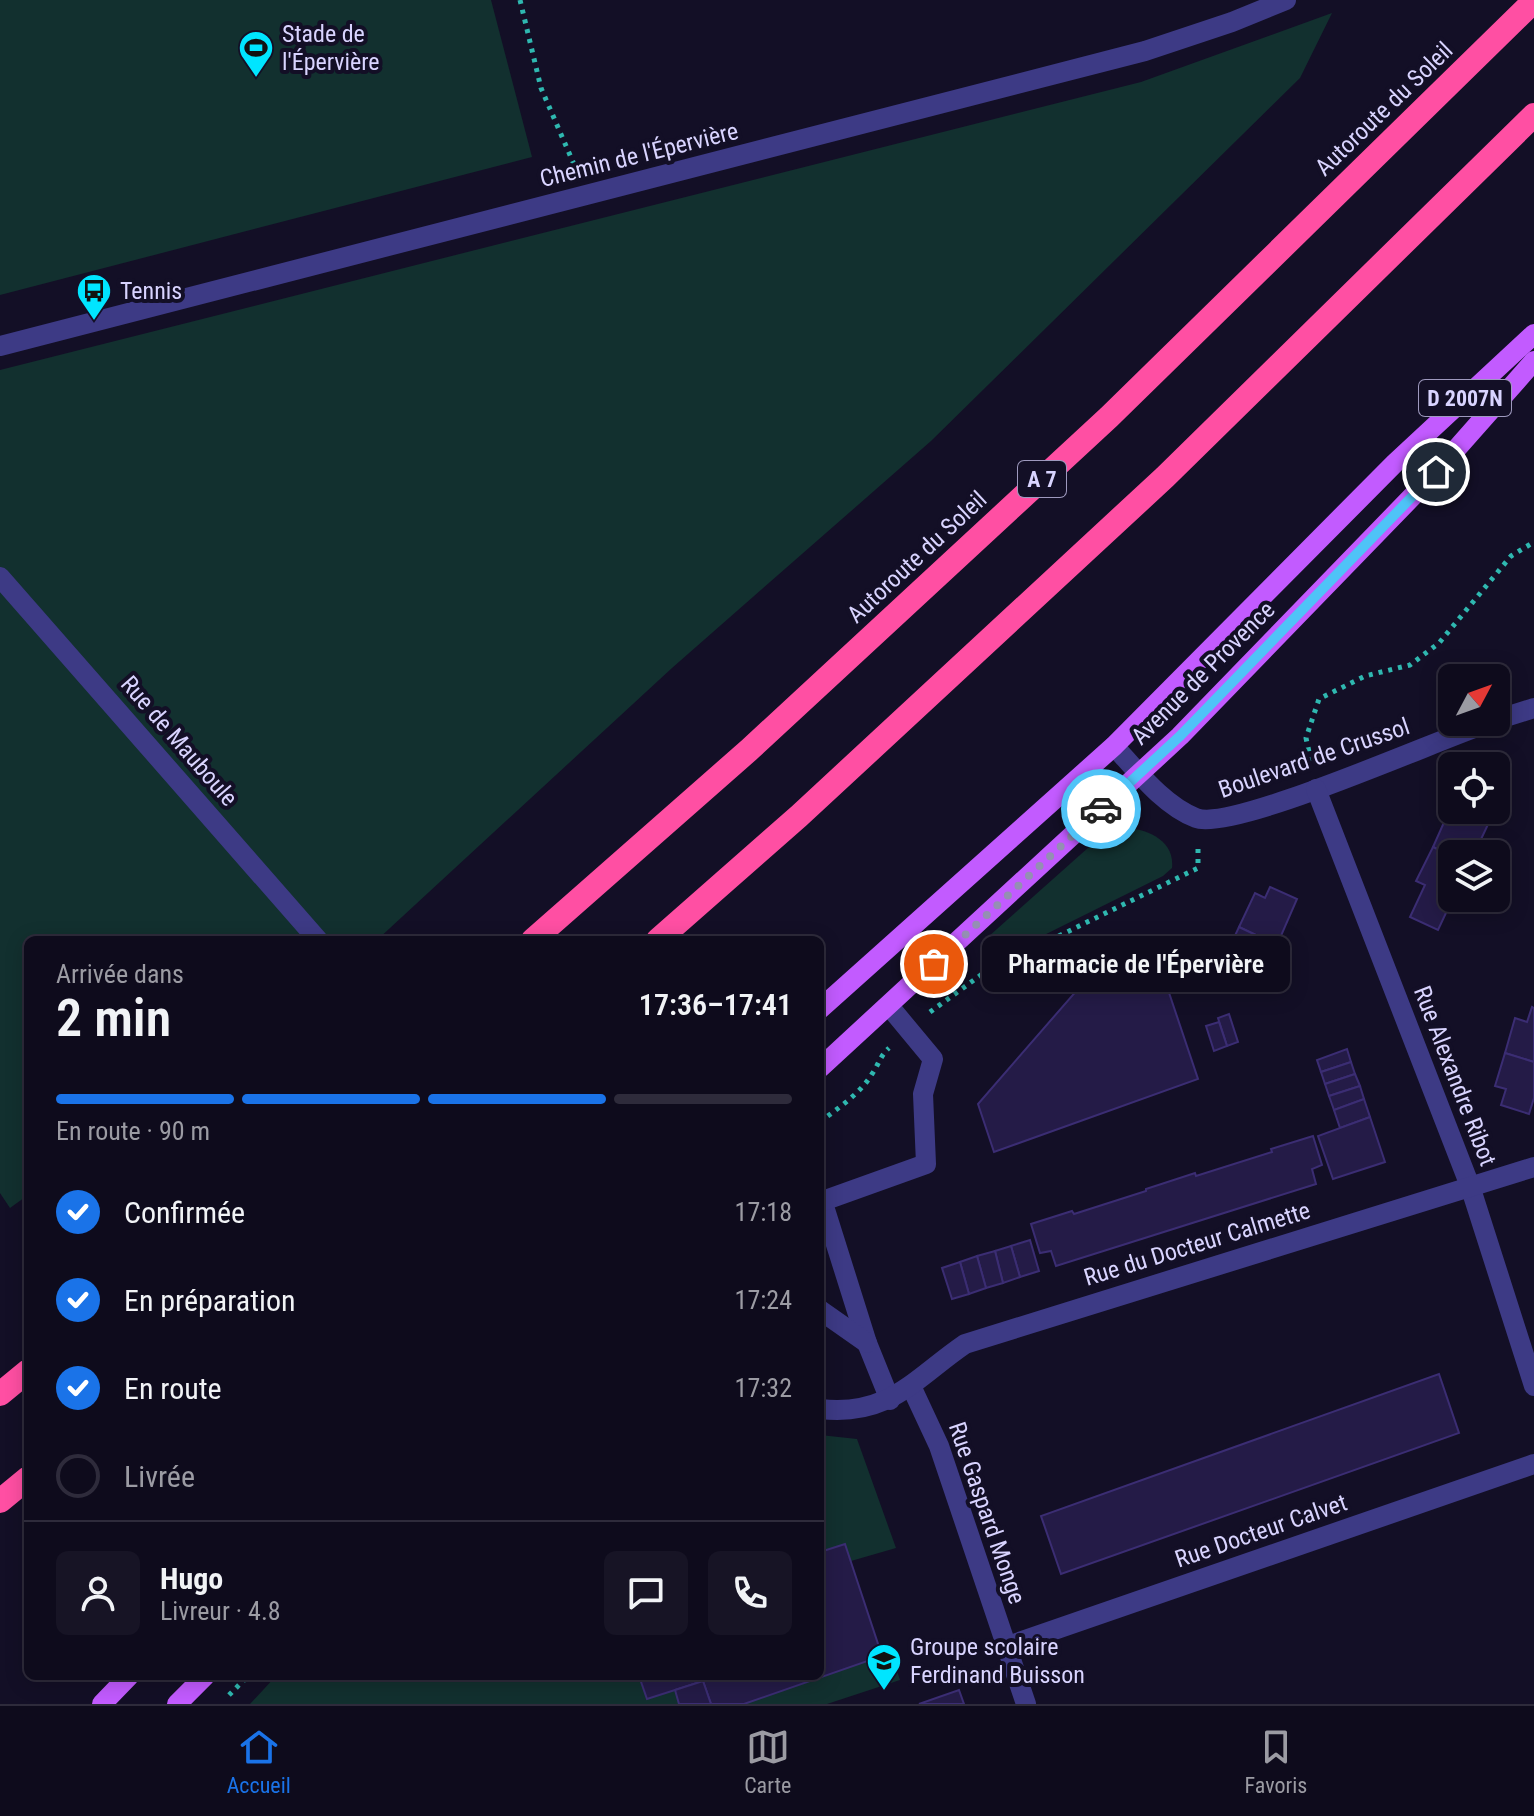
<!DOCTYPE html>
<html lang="fr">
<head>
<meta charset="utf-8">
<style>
  body { margin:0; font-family:"Roboto Condensed",sans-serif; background:#171425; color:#f1f3f6; height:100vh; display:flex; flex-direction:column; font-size:30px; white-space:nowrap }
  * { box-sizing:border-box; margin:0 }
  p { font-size:26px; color:#9b9ba3 }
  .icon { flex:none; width:44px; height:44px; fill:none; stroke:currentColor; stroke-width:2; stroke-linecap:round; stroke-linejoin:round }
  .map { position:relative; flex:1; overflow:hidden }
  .sheet { position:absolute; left:24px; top:936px; width:800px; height:744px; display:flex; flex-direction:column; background:#0e0b1c; border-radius:12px; box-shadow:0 4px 20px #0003,0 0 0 2px #2e2b3b }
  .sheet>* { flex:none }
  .needle { width:52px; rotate:49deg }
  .tools { position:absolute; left:1438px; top:664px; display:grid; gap:16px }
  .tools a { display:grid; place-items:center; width:72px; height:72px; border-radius:12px; background:#0e0b1c; box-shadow:0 4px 20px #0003,0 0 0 2px #2e2b3b; font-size:40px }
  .pin { position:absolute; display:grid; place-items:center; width:68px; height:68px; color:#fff; margin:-34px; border:4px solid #fff; border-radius:50%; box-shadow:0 2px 8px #0007 }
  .courier { position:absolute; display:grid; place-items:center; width:80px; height:80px; margin:-40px; border:6px solid #4fc3f7; border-radius:50%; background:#fff; color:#222; box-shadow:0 2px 10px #0007 }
  .bubble { position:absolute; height:56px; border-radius:12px; background:#0e0b1c; box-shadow:0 4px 20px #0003,0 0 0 2px #2e2b3b; font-size:26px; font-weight:600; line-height:56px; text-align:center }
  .summary em { font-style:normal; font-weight:600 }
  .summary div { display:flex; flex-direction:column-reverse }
  .summary { display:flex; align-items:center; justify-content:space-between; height:136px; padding:0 32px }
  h1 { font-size:52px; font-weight:600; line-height:60px }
  .bar { display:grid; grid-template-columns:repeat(4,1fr); gap:12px 8px; align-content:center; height:96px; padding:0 32px }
  .bar i { height:10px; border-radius:6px; background:#2e2b3b }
  .bar .active { background:#1a73e8 }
  .bar p { grid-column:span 4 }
  .line { display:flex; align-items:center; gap:20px; padding:0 32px; border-top:2px solid #2e2b3b }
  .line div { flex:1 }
  .round { display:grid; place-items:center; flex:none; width:84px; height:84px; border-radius:12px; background:#171425 }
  ol { padding:0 32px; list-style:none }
  li { display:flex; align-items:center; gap:24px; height:88px }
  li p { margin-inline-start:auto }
  li .icon { padding:8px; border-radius:50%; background:#1a73e8; color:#fff; stroke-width:4 }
  li:last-child { color:#9b9ba3 }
  li i { width:44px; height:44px; border:4px solid #2e2b3b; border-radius:50% }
  .tab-bar { display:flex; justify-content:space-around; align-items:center; height:112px; border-top:2px solid #2e2b3b; background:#0e0b1c; font-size:22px; color:#9b9ba3 }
  .tab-bar a { display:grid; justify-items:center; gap:4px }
  .tab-bar .active { color:#1a73e8 }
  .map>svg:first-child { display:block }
  .green { fill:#12302f }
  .building { fill:#241b47; stroke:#3b2d73; stroke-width:2 }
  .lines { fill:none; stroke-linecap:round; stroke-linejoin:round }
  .path { stroke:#2fb8b0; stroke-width:5; stroke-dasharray:4 6; stroke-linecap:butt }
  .minor { stroke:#3d3a85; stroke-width:20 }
  .major { stroke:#c25bff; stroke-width:20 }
  .highway { stroke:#ff4fa3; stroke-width:24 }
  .done { stroke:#948fb3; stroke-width:8; stroke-dasharray:0 14.4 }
  .route { stroke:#4fc3f7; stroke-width:10 }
  .labels { text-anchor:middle; stroke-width:8; stroke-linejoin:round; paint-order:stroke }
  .shield { fill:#130f26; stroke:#9e99be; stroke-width:2 }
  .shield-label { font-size:22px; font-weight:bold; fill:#d9d4ff }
  .poi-label { font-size:24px; fill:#d9d4ff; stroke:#130f26; text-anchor:start }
  .street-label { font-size:24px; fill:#d9d4ff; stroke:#130f26 }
</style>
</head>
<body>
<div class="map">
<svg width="1534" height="1704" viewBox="0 0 1534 1704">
  <rect width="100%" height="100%" fill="#130f26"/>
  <g class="green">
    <polygon points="0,0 491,0 532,157 0,295"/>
    <polygon points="1332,13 1300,78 931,441 672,668 377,940 28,940 28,1195 10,1208 0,1193 0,370 1141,82"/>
    <path d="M1123 828C1146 828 1175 840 1172 868L1163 876 1002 956 988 937 1089 847Z"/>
    <polygon points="820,1435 857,1439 896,1548 851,1561 882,1656 891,1653 900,1680 827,1704 250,1704 276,1676 820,1676"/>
  </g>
  <g class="building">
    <polygon points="1462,810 1479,810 1492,816 1474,854 1452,856 1433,847 1449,811 1459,816"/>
    <polygon points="1433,847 1452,856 1453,898 1438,930 1410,917 1425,885 1416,881"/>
    <polygon points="1270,887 1297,899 1277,945 1239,927 1255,893 1265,898"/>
    <polygon points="1239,927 1277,945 1256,991 1227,978 1233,966 1223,961"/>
    <polygon points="1153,945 1198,1079 994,1152 978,1104 1098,966"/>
    <polygon points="1532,1007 1534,1008 1534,1062 1505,1053 1515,1018 1527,1022"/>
    <polygon points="1229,1014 1238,1042 1227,1046 1218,1018"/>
    <polygon points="1219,1022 1227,1046 1214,1051 1206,1026"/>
    <polygon points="1347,1049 1351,1062 1321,1072 1317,1060"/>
    <polygon points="1505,1053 1534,1062 1534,1098 1529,1114 1501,1105 1506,1089 1495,1086"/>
    <polygon points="1351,1062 1355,1074 1325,1084 1321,1072"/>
    <polygon points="1355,1074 1360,1086 1329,1096 1325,1084"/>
    <polygon points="1360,1086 1364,1099 1334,1110 1329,1096"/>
    <polygon points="1364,1099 1370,1117 1340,1128 1334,1110"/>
    <polygon points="1370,1117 1385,1162 1333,1179 1318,1136"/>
    <polygon points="1313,1136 1322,1165 1312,1169 1316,1184 1056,1266 1051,1251 1040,1253 1031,1224 1072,1211 1074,1214 1146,1191 1146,1189 1195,1173 1196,1176 1272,1152 1271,1149"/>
    <polygon points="1030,1240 1039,1271 1020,1277 1011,1246"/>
    <polygon points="1011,1246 1020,1277 1003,1283 995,1251"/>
    <polygon points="995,1251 1003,1283 986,1288 977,1256"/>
    <polygon points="977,1256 986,1288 969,1294 960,1262"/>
    <polygon points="960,1262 969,1294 952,1299 942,1268"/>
    <polygon points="1439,1374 1459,1433 1061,1574 1041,1516"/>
    <polygon points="845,1544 882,1656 744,1704 711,1704 703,1681 647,1699 639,1676 820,1676 820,1552"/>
    <polygon points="703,1681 711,1704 679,1704 675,1690"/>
    <polygon points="959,1690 964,1704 919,1704"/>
  </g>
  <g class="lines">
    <g class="path">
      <polyline points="520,0 541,88 576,169"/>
      <polyline points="1311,761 1306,738 1319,699 1365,676 1410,665 1439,643 1511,556 1534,542"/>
      <polyline points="930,1012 985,972 1198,868 1198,844"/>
      <path d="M820 1122C838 1108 860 1094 872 1074 879 1064 880 1056 889 1048"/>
      <polyline points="229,1695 248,1676"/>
    </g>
    <g class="minor">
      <polyline points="0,346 1145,51 1232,22 1286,0"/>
      <polyline points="0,577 318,940"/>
      <polyline points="1496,720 1534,708"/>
      <path d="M1114 746C1137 771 1164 806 1196 818 1233 832 1441 738 1491 722"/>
      <polyline points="1316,789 1470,1186 1534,1386"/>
      <polyline points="822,1200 867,1343 890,1400"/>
      <polyline points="820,1202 926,1164 923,1094 933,1059 889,1006"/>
      <polyline points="820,1310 867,1343"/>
      <polyline points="911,1386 939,1446 1026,1704"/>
      <path d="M820 1409C889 1417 914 1379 965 1344L1534 1167"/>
      <polyline points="1005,1647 1534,1464"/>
    </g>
    <g class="major">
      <polyline points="820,1009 1114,746 1395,463 1534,334"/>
      <polyline points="820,1068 1180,736 1436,472 1534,361"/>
      <polyline points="102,1704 129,1676"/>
      <polyline points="177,1704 205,1676"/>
    </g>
    <g class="highway">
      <polyline points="533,940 749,750 1109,417 1534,1"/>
      <polyline points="658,940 799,816 1165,477 1534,115"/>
      <polyline points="0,1394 28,1371"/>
      <polyline points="0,1501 28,1478"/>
    </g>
  </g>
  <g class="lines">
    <polyline class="done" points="934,964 1101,809"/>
    <polyline class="route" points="1101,809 1180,736 1436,472"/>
  </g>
  <defs>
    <symbol id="stadium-pin" viewBox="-11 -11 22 30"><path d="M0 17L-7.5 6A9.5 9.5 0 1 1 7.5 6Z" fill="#00e5ff" stroke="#130f26"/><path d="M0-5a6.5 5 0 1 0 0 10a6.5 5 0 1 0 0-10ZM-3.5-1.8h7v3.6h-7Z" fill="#111"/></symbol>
    <symbol id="bus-pin" viewBox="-11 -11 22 30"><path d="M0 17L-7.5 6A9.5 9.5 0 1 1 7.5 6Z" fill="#00e5ff" stroke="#130f26"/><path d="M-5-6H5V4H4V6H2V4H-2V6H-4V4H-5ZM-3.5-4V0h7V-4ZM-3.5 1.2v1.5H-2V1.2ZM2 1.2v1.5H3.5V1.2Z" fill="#111"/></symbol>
    <symbol id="school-pin" viewBox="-11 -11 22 30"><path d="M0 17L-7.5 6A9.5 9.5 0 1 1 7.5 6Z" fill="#00e5ff" stroke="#130f26"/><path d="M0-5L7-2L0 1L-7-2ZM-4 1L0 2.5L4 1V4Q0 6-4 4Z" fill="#111"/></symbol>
  </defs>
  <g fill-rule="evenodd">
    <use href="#stadium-pin" x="236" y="28" width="40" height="54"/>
    <use href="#bus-pin" x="74" y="271" width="40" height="54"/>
    <use href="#school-pin" x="864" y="1641" width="40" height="54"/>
  </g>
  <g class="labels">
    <g class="shield">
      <rect x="1419" y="380" width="92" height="36" rx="6"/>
      <rect x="1018" y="461" width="48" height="36" rx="6"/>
    </g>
    <g class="shield-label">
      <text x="1465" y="406">D 2007N</text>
      <text x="1042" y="487">A 7</text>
    </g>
    <g class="poi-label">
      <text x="282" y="42">Stade de<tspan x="282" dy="28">l'Épervière</tspan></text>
      <text x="120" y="299">Tennis</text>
      <text x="910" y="1655">Groupe scolaire<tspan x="910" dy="28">Ferdinand Buisson</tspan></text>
    </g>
    <g class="street-label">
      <text transform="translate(1384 109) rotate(-44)" y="8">Autoroute du Soleil</text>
      <text transform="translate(639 155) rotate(-14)" y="8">Chemin de l'Épervière</text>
      <text transform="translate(917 557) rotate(-43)" y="8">Autoroute du Soleil</text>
      <text transform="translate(1203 673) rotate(-45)" y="8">Avenue de Provence</text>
      <text transform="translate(179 741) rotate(49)" y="8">Rue de Mauboule</text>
      <text transform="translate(1314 758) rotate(-19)" y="8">Boulevard de Crussol</text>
      <text transform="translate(1455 1076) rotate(69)" y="8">Rue Alexandre Ribot</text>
      <text transform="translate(1197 1244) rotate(-17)" y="8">Rue du Docteur Calmette</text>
      <text transform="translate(987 1513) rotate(71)" y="8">Rue Gaspard Monge</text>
      <text transform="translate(1261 1531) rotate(-19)" y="8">Rue Docteur Calvet</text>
    </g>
  </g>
</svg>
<div class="tools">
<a><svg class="needle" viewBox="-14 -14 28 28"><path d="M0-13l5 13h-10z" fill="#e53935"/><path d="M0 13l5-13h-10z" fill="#9b9ba3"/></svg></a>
<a><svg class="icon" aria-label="locate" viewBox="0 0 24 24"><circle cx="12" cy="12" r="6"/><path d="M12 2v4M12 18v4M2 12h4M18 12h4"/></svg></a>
<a><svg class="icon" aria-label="layers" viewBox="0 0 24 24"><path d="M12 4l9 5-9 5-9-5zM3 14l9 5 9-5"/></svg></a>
</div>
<div class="pin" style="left:934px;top:964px;background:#ea580c"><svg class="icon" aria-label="bag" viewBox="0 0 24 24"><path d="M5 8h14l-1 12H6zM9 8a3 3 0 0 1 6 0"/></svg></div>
<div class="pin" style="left:1436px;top:472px;background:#1f2937"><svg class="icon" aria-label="home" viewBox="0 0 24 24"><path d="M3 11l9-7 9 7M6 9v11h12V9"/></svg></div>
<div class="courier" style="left:1101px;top:809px"><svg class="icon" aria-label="car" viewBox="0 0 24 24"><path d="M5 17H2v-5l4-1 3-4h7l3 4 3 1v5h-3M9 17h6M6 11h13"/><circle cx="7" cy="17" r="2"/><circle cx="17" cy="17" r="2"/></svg></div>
<div class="bubble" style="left:982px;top:936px;width:308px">Pharmacie de l'Épervière</div>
<section class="sheet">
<div class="summary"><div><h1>2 min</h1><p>Arrivée dans</p></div><em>17:36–17:41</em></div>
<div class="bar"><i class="active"></i><i class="active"></i><i class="active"></i><i></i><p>En route · 90 m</p></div>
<ol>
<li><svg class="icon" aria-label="check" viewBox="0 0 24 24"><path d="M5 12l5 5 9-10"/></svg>Confirmée<p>17:18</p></li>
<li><svg class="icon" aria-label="check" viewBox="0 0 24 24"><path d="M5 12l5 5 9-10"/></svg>En préparation<p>17:24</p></li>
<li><svg class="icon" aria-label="check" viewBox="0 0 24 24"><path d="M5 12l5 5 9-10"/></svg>En route<p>17:32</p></li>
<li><i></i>Livrée</li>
</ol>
<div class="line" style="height:144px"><a class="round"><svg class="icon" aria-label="person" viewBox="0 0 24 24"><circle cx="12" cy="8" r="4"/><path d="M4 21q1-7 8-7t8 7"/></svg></a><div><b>Hugo</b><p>Livreur · 4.8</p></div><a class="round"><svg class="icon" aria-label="chat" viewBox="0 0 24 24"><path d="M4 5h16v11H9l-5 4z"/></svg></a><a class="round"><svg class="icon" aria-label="phone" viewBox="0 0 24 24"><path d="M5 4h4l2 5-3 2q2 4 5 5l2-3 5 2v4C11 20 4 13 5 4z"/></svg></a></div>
</section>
</div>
<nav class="tab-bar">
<a class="active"><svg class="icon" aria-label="home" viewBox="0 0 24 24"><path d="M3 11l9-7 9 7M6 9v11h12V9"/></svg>Accueil</a>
<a><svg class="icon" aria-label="map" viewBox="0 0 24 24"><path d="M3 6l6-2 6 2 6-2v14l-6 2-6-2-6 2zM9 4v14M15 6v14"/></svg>Carte</a>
<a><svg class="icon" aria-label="saved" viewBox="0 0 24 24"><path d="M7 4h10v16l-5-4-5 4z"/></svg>Favoris</a>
</nav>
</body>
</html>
